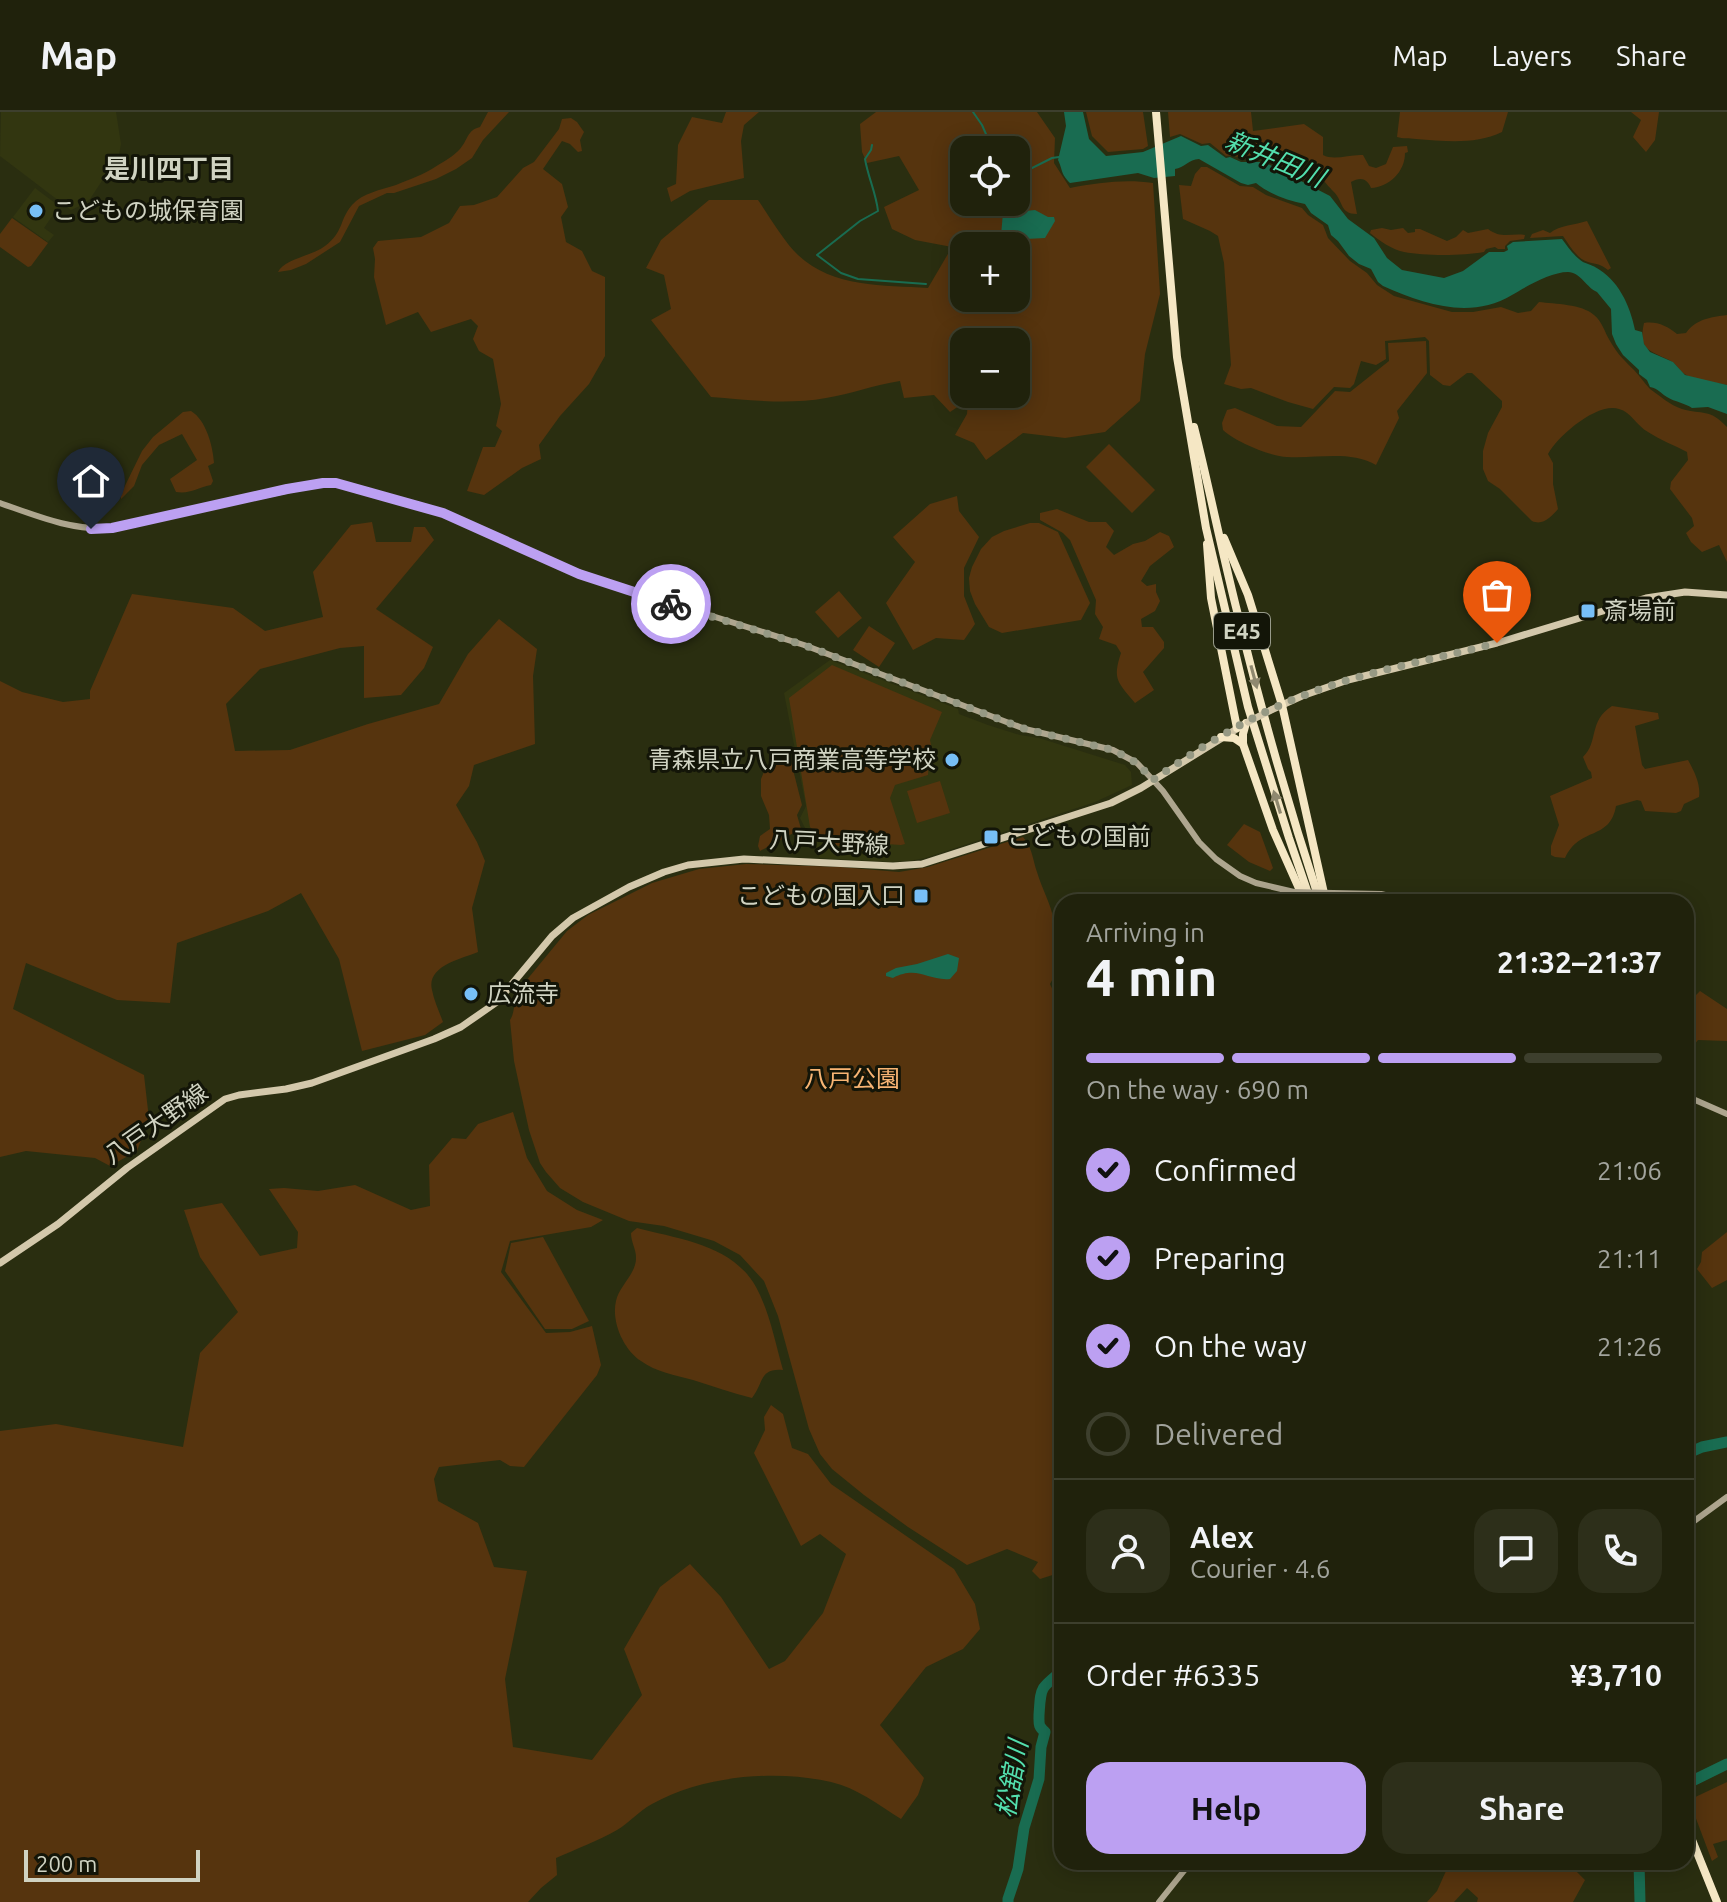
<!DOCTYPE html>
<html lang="en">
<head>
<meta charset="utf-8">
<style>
  body { margin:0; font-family:Ubuntu,"Noto Sans JP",sans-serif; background:#2d2f1a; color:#f1f3f6; height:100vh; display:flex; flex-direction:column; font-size:30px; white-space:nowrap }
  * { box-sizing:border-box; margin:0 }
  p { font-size:26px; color:#a2a49d }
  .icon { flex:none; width:44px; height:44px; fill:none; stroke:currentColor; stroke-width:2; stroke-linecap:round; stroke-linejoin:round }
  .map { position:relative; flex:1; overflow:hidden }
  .sheet { position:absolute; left:1054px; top:782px; width:640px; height:976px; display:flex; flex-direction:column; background:#20220c; border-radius:24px; box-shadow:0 4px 20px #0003,0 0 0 2px #3d3f2d }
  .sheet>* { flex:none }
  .tools { position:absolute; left:950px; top:24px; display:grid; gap:16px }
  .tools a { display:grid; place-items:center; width:80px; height:80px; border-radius:16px; background:#20220c; box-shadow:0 4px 20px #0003,0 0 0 2px #3d3f2d; font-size:40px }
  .scale { position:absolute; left:24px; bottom:20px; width:176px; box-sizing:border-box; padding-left:8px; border:4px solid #d0d3c2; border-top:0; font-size:22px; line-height:28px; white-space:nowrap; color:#d0d3c2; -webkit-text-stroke:6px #131508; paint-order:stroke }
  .pin { position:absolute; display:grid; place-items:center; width:68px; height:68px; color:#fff; margin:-82px -34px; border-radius:50% 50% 50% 0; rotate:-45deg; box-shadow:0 0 8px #0007 }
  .pin .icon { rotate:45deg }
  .courier { position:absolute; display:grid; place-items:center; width:80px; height:80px; margin:-40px; border:6px solid #bca0f2; border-radius:50%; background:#fff; color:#222; box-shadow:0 2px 10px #0007 }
  .overview em { font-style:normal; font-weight:600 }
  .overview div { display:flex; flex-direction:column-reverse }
  .overview { display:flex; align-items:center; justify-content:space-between; height:136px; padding:0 32px }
  h1 { font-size:52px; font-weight:600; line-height:60px }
  .bar { display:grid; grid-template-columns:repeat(4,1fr); gap:12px 8px; align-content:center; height:96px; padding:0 32px }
  .bar i { height:10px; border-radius:6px; background:#3d3f2d }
  .bar .active { background:#bca0f2 }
  .bar p { grid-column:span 4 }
  .line { display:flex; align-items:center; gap:20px; padding:0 32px; border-top:2px solid #3d3f2d }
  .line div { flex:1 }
  .round { display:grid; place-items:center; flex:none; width:84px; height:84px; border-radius:24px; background:#2d2f1a }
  ol { padding:0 32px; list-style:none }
  li { display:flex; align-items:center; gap:24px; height:88px }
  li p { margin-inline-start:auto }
  li .icon { padding:8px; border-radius:50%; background:#bca0f2; color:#111; stroke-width:4 }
  li:last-child { color:#a2a49d }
  li i { width:44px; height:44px; border:4px solid #3d3f2d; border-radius:50% }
  .primary-button { display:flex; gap:16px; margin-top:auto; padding:16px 32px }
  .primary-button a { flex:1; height:92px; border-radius:24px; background:#bca0f2; color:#111; font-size:32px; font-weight:600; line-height:92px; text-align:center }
  .primary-button a+a { background:#2d2f1a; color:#f1f3f6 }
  header { display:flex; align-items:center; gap:48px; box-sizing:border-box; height:112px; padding:0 40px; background:#20220c; border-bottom:2px solid #3d3f2d }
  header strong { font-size:38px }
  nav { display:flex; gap:44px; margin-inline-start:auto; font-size:28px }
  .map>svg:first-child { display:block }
  .built { fill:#323610 }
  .green { fill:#56340e; fill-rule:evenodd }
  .water { fill:#196c51 }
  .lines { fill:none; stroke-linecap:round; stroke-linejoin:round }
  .stream { stroke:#196c51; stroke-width:2 }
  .river { stroke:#196c51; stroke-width:11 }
  .secondary { stroke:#aea68f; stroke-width:6 }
  .primary { stroke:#d3c8ab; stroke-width:7 }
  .motorway { stroke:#f5e7c4; stroke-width:8 }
  .secondary-bridge { stroke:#aea68f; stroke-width:6 }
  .primary-bridge { stroke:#d3c8ab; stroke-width:7 }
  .oneway { fill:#8f886f }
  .done { stroke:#969984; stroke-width:8; stroke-dasharray:0 14.4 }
  .route { stroke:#bca0f2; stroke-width:10 }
  .poi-dot { fill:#77bff7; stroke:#131508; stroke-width:3 }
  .labels { text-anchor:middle; stroke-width:6; stroke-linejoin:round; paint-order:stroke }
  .shield { fill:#131508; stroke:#979a8a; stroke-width:2 }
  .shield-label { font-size:22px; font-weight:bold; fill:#d0d3c2 }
  .poi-label { font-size:24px; fill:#d0d3c2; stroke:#131508; text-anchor:start }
  .street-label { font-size:24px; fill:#d0d3c2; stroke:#131508 }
  .park-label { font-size:24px; fill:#f7b473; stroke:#131508 }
  .water-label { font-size:26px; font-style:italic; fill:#53dfae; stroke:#131508 }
  .neighbourhood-label { font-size:26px; font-weight:bold; fill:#d0d3c2; stroke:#131508 }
</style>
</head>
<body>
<header>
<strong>Map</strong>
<nav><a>Map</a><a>Layers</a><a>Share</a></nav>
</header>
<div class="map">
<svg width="1727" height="1790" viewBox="0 0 1727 1790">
  <rect width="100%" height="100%" fill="#2a2e10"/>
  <g class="built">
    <polygon points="1,0 116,0 121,32 119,43 90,87 82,93 71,98 0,44"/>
    <polygon points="35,76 59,94 44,116 54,123 48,130 13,105"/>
    <polygon points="830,548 958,597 959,602 988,613 1020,623 1039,626 1125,653 1131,660 1132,673 1095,690 925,746 909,749 890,750 820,746 800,706 806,694 784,581"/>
  </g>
  <g class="green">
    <path d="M488 0H509L483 28 472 46 456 57 436 67 394 81H387L359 94 340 130 306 152 291 158 278 160C284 147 312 144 325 134 344 120 339 108 352 93 362 81 381 78 396 73 408 68 425 62 435 55 443 50 454 44 460 37 468 28 467 18 480 15Z"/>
    <polygon points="726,0 759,0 744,13 741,29 744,66 690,79 671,90 667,76 676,72 678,33 692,5 722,11"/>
    <path d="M876 0H1037L1055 26 1054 51 1070 76C1098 71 1124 67 1153 71L1160 182 1145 242 1140 289 1105 320 1065 326 1023 321 986 348 974 331 955 323 967 302 968 288 950 300 934 283 904 286 900 269C874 273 851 282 826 286 788 293 749 288 711 285L651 208 671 197 664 163 646 156 661 128 709 88H758C769 104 785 131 798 143 833 176 884 173 928 176L952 135 915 128 892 117 884 95 919 78 899 44 867 51 862 40 860 12ZM964 38H1016V90H964ZM964 134H1016V186H964ZM964 230H1016V282H964Z"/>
    <polygon points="1086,0 1143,0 1148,34 1143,37 1108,40 1092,24"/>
    <path d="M1168 0H1251L1253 19 1304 12 1323 25V43C1334 49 1350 42 1363 43L1369 54 1376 56 1386 52 1393 35 1407 34 1408 40 1405 41C1405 60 1389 75 1371 76 1367 66 1360 65 1351 70L1357 102C1340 102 1344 91 1334 80 1323 68 1322 69 1317 52 1301 47 1283 36 1267 38L1264 42 1265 47H1242L1232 43 1226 44 1210 31 1202 32 1180 22 1170 25Z"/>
    <path d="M1400 0H1508L1502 20C1475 33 1445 29 1416 27 1409 26 1403 27 1397 25Z"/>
    <polygon points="1631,0 1659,0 1655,28 1646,40 1633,25 1641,8"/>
    <polygon points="571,6 577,10 584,20 580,28 582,39 578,40 570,32 562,29 543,57 562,72 568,95 561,105 566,130 582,139 592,159 605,165 605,244 589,272 560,304 539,333 541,347 522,356 484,383 467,379 483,335 495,335 502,319 496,314 501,292 493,247 479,239 473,227 478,214 471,207 431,220 418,200 386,213 374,165 375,147 373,136 378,129 421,125 449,111 460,94 474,93 497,85 523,56 534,50 559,17 562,7"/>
    <path d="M1201 55H1207L1240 74 1253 75 1266 83 1302 96 1308 103 1323 113 1328 126 1350 149 1367 161 1377 173 1394 184 1452 200H1473L1501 195 1518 201 1531 199 1539 190C1555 192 1582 192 1594 203 1602 209 1605 221 1610 229 1618 243 1624 248 1634 258 1640 264 1644 271 1650 277 1660 284 1670 293 1682 297 1703 303 1709 296 1727 315V450L1719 433 1702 440 1691 430 1686 421 1694 414 1692 406 1670 377 1671 370 1688 348 1687 340C1674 333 1660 328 1648 320 1637 314 1631 300 1619 297 1597 290 1558 324 1548 342L1553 351V372L1558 397C1551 405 1543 414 1532 409L1500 377 1488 369 1483 357V339L1488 321 1502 295V289L1472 261H1467L1450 274 1443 273 1430 263 1429 229 1425 225 1385 229 1386 247 1376 253 1361 249 1354 272 1350 276 1334 275 1313 297 1288 290 1251 276 1241 277 1224 272 1231 253 1224 151 1218 124 1210 119 1183 107 1179 73 1191 74 1195 62Z"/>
    <polygon points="12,106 48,131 31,154 28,155 0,135 0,122"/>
    <path d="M1587 109 1611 156 1608 158C1599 151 1598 153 1588 150 1577 147 1569 133 1563 124L1530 126 1532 122 1543 118 1550 121C1560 113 1575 113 1587 109Z"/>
    <path d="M1382 116 1391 118 1403 116 1408 121 1415 120V117H1420L1447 129 1456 125 1463 118 1468 121 1488 117C1501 127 1511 121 1525 123L1524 127 1510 129 1505 134V137H1498L1495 135 1486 137 1484 140C1462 144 1425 144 1404 140 1391 137 1380 129 1370 121L1371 118Z"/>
    <path d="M1727 203V273C1714 270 1694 269 1683 261 1678 256 1675 251 1669 248 1649 238 1638 238 1644 211 1657 209 1667 214 1677 222L1686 221C1696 207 1711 205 1727 203Z"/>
    <path d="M1426 229 1427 261 1397 299 1399 306 1376 353C1350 338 1316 347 1287 345 1269 344 1236 330 1223 318L1222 311 1227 298 1235 296 1277 314 1301 315 1335 279 1350 280 1389 249 1388 231Z"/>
    <path d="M191 299C206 308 213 334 214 351L208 354 213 369 211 373C196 376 191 382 176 380L170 367 197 348 182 322 159 333 142 353 134 374 121 387V382L142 339 153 325 183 300Z"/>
    <polygon points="1109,332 1155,378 1132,401 1086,355"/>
    <polygon points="957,384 959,399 979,425 964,456 964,484 975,512 964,528 936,526 913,538 886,491 915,450 893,425 930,392"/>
    <path d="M1057 397 1089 410H1106L1114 419 1106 435 1114 443 1133 432 1145 429 1160 420 1169 424 1174 435 1150 454 1141 469 1147 474 1156 472V480L1160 489 1155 499 1141 507 1142 515H1153L1164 530V536L1143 560 1154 578 1135 591C1118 570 1112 568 1121 541L1116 533 1099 527 1103 515 1095 502 1096 488 1070 428 1063 421 1040 408V401Z"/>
    <path d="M372 410 376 430H411L414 415H425L434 428 376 497 433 535 424 556 401 583 364 586V534L340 536 260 557 226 592 235 639 290 638 368 612 439 592 468 542 499 507 537 537 533 564 535 632 474 653 469 674 456 693 477 730 485 749 472 796 478 840C461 847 426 854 432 878 434 889 439 899 443 910L425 923 362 939 339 847 301 781 268 799 177 831 170 891 117 888 26 851 13 897 144 963 149 1007 137 1039 110 1054 95 1046 26 1039 0 1045V569L22 580 63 590 90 587V579L132 482 233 496 265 519 323 505 313 460 351 413Z"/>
    <polygon points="1030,411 1039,411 1058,420 1090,491 1081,508 1002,521 989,515 975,492 970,479 969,466 972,455 981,437 992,425 1004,419"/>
    <polygon points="839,479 862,506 838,526 815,500"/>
    <polygon points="869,514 895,531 879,555 853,538"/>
    <path d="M832 553 942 600 930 628 932 638 929 647 928 663 895 673 890 686 905 732 901 733 872 731 870 740C845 736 828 735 810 715L789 586Z"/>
    <path d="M1612 594 1658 601 1659 607 1635 614 1642 653 1645 657 1688 648C1694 659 1701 672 1699 685L1684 692 1681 699 1676 701 1645 699 1641 689 1637 688 1616 694C1610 729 1580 714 1565 746L1555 745 1551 743V734L1559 713 1550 684 1592 666 1591 660 1588 657 1583 645C1599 630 1588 609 1612 594Z"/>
    <polygon points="788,638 802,693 797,703 801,717 760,739 758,734 760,724 770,717 769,703 761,684 761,667 766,655"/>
    <polygon points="940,669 950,701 917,711 907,679"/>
    <polygon points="1244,712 1260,720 1273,756 1270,759 1249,750 1227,733"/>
    <path d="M1023 725C1033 738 1032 745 1037 760 1042 777 1051 792 1054 809L1062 802V858L1057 859 1050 872 1057 887 1062 892V1460L1040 1467 1032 1459 1038 1450 1007 1437 967 1453 908 1415 864 1383 832 1357 820 1342 809 1317 778 1204 764 1169 740 1143 714 1129 664 1114 629 1109 583 1090 560 1076 546 1060 540 1051 529 1018 514 949 510 908C515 901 514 889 516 881L567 819 588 803 652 771 699 757 746 752 840 755 899 760 928 755Z"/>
    <polygon points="1700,879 1727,897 1727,929 1698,928 1686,943 1686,890 1688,891"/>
    <path d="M513 1000 527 1046 547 1079 577 1098 603 1108 591 1115 510 1129 501 1160 546 1221 570 1220 592 1214 601 1253 597 1263 524 1355 510 1354 500 1348 439 1355 434 1367 438 1389 478 1411 494 1455 527 1459 505 1567 513 1635 592 1648 642 1583 624 1537 660 1475 690 1452 721 1485 769 1557 785 1549 823 1501 846 1442 820 1422 801 1434 754 1341 765 1318 764 1305 771 1293 783 1302 792 1336 808 1342 831 1372 954 1457 975 1492 980 1517 963 1537 926 1555 880 1613 924 1666 918 1683 901 1707C879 1693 857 1676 831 1670 775 1657 702 1664 652 1692 639 1699 629 1711 617 1718 598 1729 576 1737 556 1746L557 1763 541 1776 528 1790H0V1319L56 1312 183 1335 200 1241 238 1200 200 1145 184 1098 222 1091 260 1144 297 1136 298 1120 269 1077 284 1076 318 1079 355 1073 411 1098 430 1094 429 1053 452 1026 466 1027 478 1012Z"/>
    <path d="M637 1116C679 1127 733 1133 756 1175 770 1201 775 1230 783 1258 759 1256 764 1271 752 1286 732 1281 713 1274 693 1268 675 1263 656 1260 641 1249 624 1238 611 1210 616 1189 619 1174 637 1161 636 1145 636 1137 631 1130 631 1121Z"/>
    <polygon points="1727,1120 1727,1168 1712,1176 1697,1157 1701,1150 1702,1140"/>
    <polygon points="543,1125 589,1209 572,1217 545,1217 505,1159 511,1131"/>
    <polygon points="1727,1670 1727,1728 1713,1732 1718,1745 1712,1749 1689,1688"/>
    <polygon points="1450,1750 1505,1750 1512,1756 1538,1757 1549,1760 1576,1759 1585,1768 1573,1790 1477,1790 1478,1786 1467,1776 1454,1790 1427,1790 1437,1779"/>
  </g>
  <g class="water">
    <path d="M1064 0H1083L1089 27 1106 44 1143 40 1181 24 1201 34 1208 33 1226 46 1230 45 1241 50H1264L1330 84 1348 107 1374 126 1387 146 1402 158 1444 166 1463 159 1489 140H1504L1508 138 1507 134 1513 130 1562 127C1568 135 1574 144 1583 150 1585 151 1594 154 1595 155 1618 167 1630 193 1635 218L1642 220 1644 232 1650 240 1673 250 1685 263 1727 273V302L1708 295 1692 296C1685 291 1675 290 1667 285 1660 281 1659 277 1650 275L1647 268 1639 262V258L1623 243 1616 232 1612 222 1611 197 1597 180C1587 176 1580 160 1568 160 1551 160 1527 174 1512 183 1470 208 1424 192 1383 174L1378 170 1371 157 1359 152 1349 144 1338 129 1331 123 1328 113 1311 101 1305 92C1288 89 1271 83 1256 71L1248 73 1241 71 1199 47C1189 47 1184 56 1175 57V64L1154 66 1138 61 1070 71C1060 61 1063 58 1058 48L1066 14Z"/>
    <polygon points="1011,96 1017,96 1025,99 1035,98 1048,105 1054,105 1055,109 1045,126 1006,128 1001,124 1003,100"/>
    <path d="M948 842 959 846 957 859 950 867C927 869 918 853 893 866L886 864V861L896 856 917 852Z"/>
  </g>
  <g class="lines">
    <g class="stream">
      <polyline points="973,0 982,13 993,38"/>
      <path d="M872 33 871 38 865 47C868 65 876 81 878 99L860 109 817 143 841 161 858 167 926 172"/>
      <polyline points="1016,64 1052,46 1059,45"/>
    </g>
    <g class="river">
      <polyline points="1686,1342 1702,1335 1727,1330"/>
      <polyline points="1686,1672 1727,1652"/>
      <polyline points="1639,1750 1640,1790"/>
      <path d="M1008 1790V1787L1018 1757 1024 1716 1039 1667 1041 1635 1045 1620C1038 1614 1039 1612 1039 1603 1041 1576 1039 1577 1062 1559"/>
    </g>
    <g class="secondary">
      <path d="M0 391C37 404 72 419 112 416L323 371 347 373 443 401 579 462 804 533 1025 617 1113 638 1137 651 1153 668 1163 679 1199 730 1216 747 1240 764 1256 771 1294 780"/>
      <polyline points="1333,781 1381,782 1414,790"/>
      <polyline points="1686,984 1727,1002"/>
      <polyline points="1686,1415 1727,1385"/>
      <polyline points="1159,1790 1191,1750"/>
    </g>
    <g class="primary">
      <polyline points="1271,598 1302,584 1348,568 1497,531 1646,486 1685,480 1727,483"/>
      <polyline points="0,1151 58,1112 127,1056 225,987 239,983 286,977 312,971 434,927 461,915 497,890 552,824 573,806 629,775 664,760 688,753 744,747 893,754 922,752 1111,691 1141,676 1248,610"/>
    </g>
    <g class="motorway">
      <polyline points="1156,0 1177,245 1206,416 1248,595 1289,726 1311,790"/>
      <path d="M1194 315C1209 375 1221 435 1236 495 1260 594 1288 693 1320 790"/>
      <polyline points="1224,426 1248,483 1282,593 1326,790"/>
      <polyline points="1207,432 1211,486 1237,616"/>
      <polyline points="1246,611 1243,622 1243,632 1273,718 1305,790"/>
      <polyline points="1221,625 1234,626 1243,632"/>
      <polyline points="1686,1713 1717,1790"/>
    </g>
    <polyline class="secondary-bridge" points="1294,780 1333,781"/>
    <polyline class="primary-bridge" points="1248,610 1271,598"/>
  </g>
  <defs><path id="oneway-solid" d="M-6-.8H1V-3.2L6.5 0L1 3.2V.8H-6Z" transform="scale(2)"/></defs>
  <g class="oneway">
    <use href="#oneway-solid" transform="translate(1254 565) rotate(75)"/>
    <use href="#oneway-solid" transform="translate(1277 690) rotate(-107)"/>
  </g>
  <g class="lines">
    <path class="done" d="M671 492 804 533 1025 617 1113 638 1137 651 1153 668C1199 636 1250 604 1302 584 1365 559 1432 548 1497 531"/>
    <polyline class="route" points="91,417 112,416 287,377 323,371 336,371 443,401 579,462 671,492"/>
  </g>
  <g class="poi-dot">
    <circle cx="36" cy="99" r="8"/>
    <rect x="1580" y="491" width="16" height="16" rx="4"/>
    <circle cx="952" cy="648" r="8"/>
    <rect x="983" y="717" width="16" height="16" rx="4"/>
    <rect x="913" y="776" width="16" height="16" rx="4"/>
    <circle cx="471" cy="882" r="8"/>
  </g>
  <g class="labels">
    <rect class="shield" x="1214" y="501" width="56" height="36" rx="6"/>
    <g class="shield-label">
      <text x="1242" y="527">E45</text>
    </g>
    <g class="poi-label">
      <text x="52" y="107">こどもの城保育園</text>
      <text x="1604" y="507">斎場前</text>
      <text x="936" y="656" text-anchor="end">青森県立八戸商業高等学校</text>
      <text x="1007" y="733">こどもの国前</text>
      <text x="905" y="792" text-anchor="end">こどもの国入口</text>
      <text x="487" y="890">広流寺</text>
    </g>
    <g class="street-label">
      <text transform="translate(829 731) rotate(3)" y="8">八戸大野線</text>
      <text transform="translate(156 1012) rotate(-35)" y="8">八戸大野線</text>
    </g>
    <g class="park-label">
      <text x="852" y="975">八戸公園</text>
    </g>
    <g class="water-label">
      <text transform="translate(1275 47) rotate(23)" y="9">新井田川</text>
      <text transform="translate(1012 1667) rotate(-80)" y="9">松舘川</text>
    </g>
    <g class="neighbourhood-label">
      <text x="169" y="66">是川四丁目</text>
    </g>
  </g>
</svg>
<div class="tools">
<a><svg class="icon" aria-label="locate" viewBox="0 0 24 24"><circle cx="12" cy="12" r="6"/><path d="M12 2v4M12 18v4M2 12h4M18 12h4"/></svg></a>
<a>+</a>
<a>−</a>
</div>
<div class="scale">200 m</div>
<div class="pin" style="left:1497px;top:531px;background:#ea580c"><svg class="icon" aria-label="bag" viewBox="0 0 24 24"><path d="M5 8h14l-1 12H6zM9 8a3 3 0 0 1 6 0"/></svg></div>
<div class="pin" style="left:91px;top:417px;background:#1f2937"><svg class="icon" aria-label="home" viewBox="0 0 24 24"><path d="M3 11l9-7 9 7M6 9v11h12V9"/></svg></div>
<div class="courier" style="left:671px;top:492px"><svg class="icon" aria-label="bike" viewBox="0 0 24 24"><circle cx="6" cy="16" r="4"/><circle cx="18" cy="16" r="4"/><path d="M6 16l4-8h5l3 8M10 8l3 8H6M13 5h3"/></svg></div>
<section class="sheet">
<div class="overview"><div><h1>4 min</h1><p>Arriving in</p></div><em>21:32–21:37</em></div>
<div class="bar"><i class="active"></i><i class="active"></i><i class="active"></i><i></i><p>On the way · 690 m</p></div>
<ol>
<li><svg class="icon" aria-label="check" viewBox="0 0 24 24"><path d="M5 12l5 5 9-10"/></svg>Confirmed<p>21:06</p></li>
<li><svg class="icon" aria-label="check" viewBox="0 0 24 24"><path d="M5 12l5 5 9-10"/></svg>Preparing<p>21:11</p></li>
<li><svg class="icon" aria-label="check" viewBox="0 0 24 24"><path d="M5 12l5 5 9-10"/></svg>On the way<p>21:26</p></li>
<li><i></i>Delivered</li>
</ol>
<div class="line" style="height:144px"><a class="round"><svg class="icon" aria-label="person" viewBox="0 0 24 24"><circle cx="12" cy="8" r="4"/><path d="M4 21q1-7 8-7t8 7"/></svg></a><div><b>Alex</b><p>Courier · 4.6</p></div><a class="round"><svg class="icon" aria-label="chat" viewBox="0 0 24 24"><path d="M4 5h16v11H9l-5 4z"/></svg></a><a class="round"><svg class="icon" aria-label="phone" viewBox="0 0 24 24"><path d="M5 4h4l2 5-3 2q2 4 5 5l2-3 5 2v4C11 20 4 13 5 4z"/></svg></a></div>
<div class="line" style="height:104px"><div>Order #6335</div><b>¥3,710</b></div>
<div class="primary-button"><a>Help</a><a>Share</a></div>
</section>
</div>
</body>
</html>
